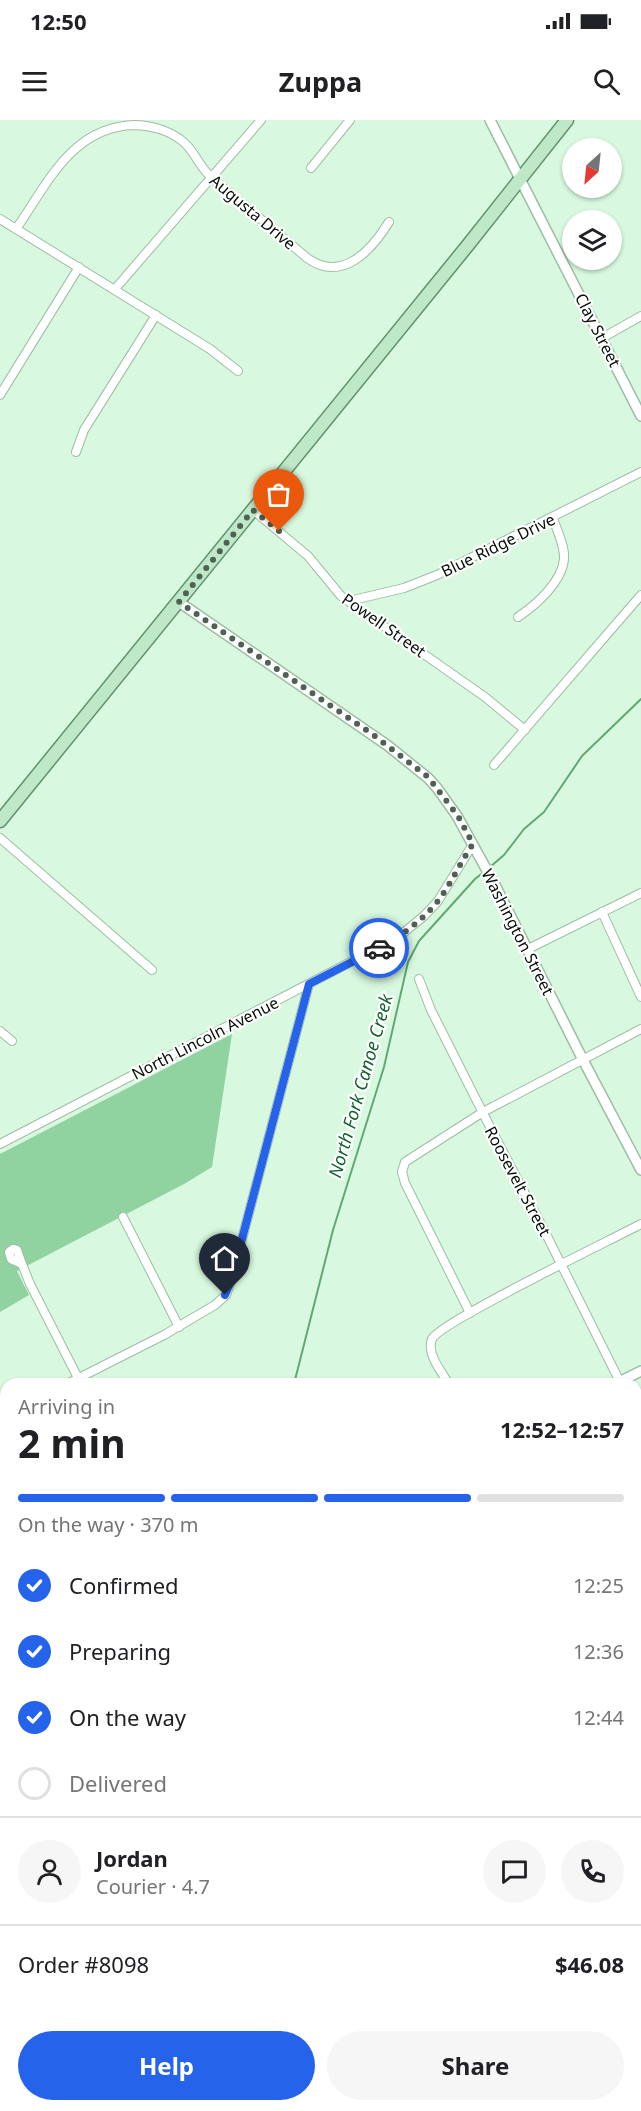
<!DOCTYPE html>
<html lang="en">
<head>
<meta charset="utf-8">
<style>
  body { margin:0; font-family:"Noto Sans",sans-serif; background:#f6f6f6; color:#202124; height:100vh; display:flex; flex-direction:column; font-size:22px; white-space:nowrap }
  * { box-sizing:border-box; margin:0 }
  p { font-size:20px; color:#757577 }
  .icon { flex:none; width:33px; height:33px; fill:none; stroke:currentColor; stroke-width:2; stroke-linecap:round; stroke-linejoin:round }
  .map { position:relative; flex:1; overflow:hidden }
  .sheet { position:absolute; left:0px; top:1258px; width:642px; height:734px; display:flex; flex-direction:column; background:#fff; border-radius:18px 18px 0 0; box-shadow:0 2px 4px #0004 }
  .sheet>* { flex:none }
  .needle { width:39px; rotate:207deg }
  .fabs { position:absolute; left:562px; top:18px; display:grid; gap:12px }
  .fabs a { display:grid; place-items:center; width:60px; height:60px; border-radius:50%; background:#fff; box-shadow:0 2px 4px #0004; font-size:30px }
  .pin { position:absolute; display:grid; place-items:center; width:51px; height:51px; color:#fff; margin:-62px -26px; border-radius:50% 50% 50% 0; rotate:-45deg; box-shadow:0 0 6px #0007 }
  .pin .icon { rotate:45deg }
  .courier { position:absolute; display:grid; place-items:center; width:60px; height:60px; margin:-30px; border:4px solid #2563eb; border-radius:50%; background:#fff; color:#222; box-shadow:0 2px 8px #0007 }
  .overview em { font-style:normal; font-weight:700 }
  .overview div { display:flex; flex-direction:column-reverse }
  .overview { display:flex; align-items:center; justify-content:space-between; height:102px; padding:0 18px }
  h1 { font-size:39px; font-weight:700; line-height:45px }
  .bar { display:grid; grid-template-columns:repeat(4,1fr); gap:9px 6px; align-content:center; height:72px; padding:0 18px }
  .bar i { height:8px; border-radius:4px; background:#e0e0e0 }
  .bar .current { background:#2563eb }
  .bar p { grid-column:span 4 }
  .line { display:flex; align-items:center; gap:15px; padding:0 18px; border-top:2px solid #e0e0e0 }
  .line div { flex:1 }
  .round { display:grid; place-items:center; flex:none; width:63px; height:63px; border-radius:32px; background:#f6f6f6 }
  ol { padding:0 18px; list-style:none }
  li { display:flex; align-items:center; gap:18px; height:66px }
  li p { margin-inline-start:auto }
  li .icon { padding:6px; border-radius:50%; background:#2563eb; color:#fff; stroke-width:4 }
  li:last-child { color:#757577 }
  li i { width:33px; height:33px; border:3px solid #e0e0e0; border-radius:50% }
  .action { display:flex; gap:12px; margin-top:auto; padding:12px 18px }
  .action a { flex:1; height:69px; border-radius:36px; background:#2563eb; color:#fff; font-size:24px; font-weight:700; line-height:69px; text-align:center }
  .action a+a { background:#f6f6f6; color:#202124 }
  .status { display:flex; justify-content:space-between; align-items:center; height:42px; padding:0 30px; background:#fff; direction:ltr }
  .status svg { height:16px; fill:currentColor }
  header { display:flex; justify-content:space-between; align-items:center; height:78px; padding:0 18px; background:#fff; font-size:27px; font-weight:700 }
  .map>svg:first-child { display:block }
  .green { fill:#90d2a0 }
  .lines { fill:none; stroke-linecap:round; stroke-linejoin:round }
  .stream { stroke:#62a875; stroke-width:2 }
  .minor-casing { stroke:#9ebda4; stroke-width:10 }
  .tertiary-casing { stroke:#9ebda4; stroke-width:12 }
  .primary-casing { stroke:#61926c; stroke-width:15 }
  .minor { stroke:#fff; stroke-width:8 }
  .tertiary { stroke:#fff; stroke-width:9 }
  .primary { stroke:#bee8c8; stroke-width:12 }
  .rail-casing { stroke:#596d5d; stroke-width:4.5 }
  .rail { stroke:#fff; stroke-width:2; stroke-dasharray:7; stroke-linecap:butt }
  .done { stroke:#4f6153; stroke-width:6; stroke-dasharray:0 10.8 }
  .route { stroke:#2563eb; stroke-width:8 }
  .labels { text-anchor:middle; stroke-width:4.5; stroke-linejoin:round; paint-order:stroke }
  .street-label { font-size:16px; fill:#050f07; stroke:#fff }
  .water-label { font-size:18px; font-style:italic; fill:#136231; stroke:#fff }
</style>
</head>
<body>
<div class="status"><b>12:50</b><svg viewBox="0 0 49 12"><path d="M0 12V9h3v3zM5 12V6h3v6zM10 12V3h3v9zM15 12V0h3v12zM26 1h20v11H26zM47 4h2v5h-2z"/></svg></div>
<header><svg class="icon" aria-label="menu" viewBox="0 0 24 24"><path d="M4 6h16M4 12h16M4 18h16"/></svg>Zuppa<svg class="icon" aria-label="search" viewBox="0 0 24 24"><circle cx="10" cy="10" r="6"/><path d="M15 15l6 6"/></svg></header>
<div class="map">
<svg width="641" height="1991" viewBox="0 0 641 1991">
  <rect width="100%" height="100%" fill="#d8f9df"/>
  <polygon class="green" points="232,914 212,1047 184,1064 17,1151 29,1175 0,1192 0,1034"/>
  <g class="lines">
    <g class="stream">
      <polyline points="490,747 504,735 524,709 544,692 582,636 641,579"/>
      <polyline points="294,1264 333,1110 384,947 408,842 419,821 475,759 485,751"/>
      <polyline points="0,1931 6,1922"/>
    </g>
    <defs>
      <g id="minor">
        <polyline points="311,48 350,0"/>
        <polyline points="0,99 210,229 238,251"/>
        <path d="M16 109C47 65 71 7 134 5 150 5 168 10 181 20 194 29 198 45 209 55 241 84 275 110 307 138 342 163 371 131 389 102"/>
        <polyline points="115,169 261,0"/>
        <polyline points="602,218 641,196"/>
        <polyline points="0,275 79,147"/>
        <polyline points="76,332 84,310 156,195"/>
        <polyline points="253,390 308,436 341,476 485,577 525,610"/>
        <polyline points="349,481 404,468 437,455 641,352"/>
        <path d="M518 497C536 485 562 462 564 439 565 426 557 411 553 398"/>
        <polyline points="494,645 641,475"/>
        <polyline points="0,718 152,850"/>
        <polyline points="602,792 641,877"/>
        <polyline points="528,829 641,773"/>
        <polyline points="419,859 431,890 490,1007 543,1108 620,1262"/>
        <polyline points="0,911 12,921"/>
        <polyline points="0,1024 397,818 424,796 438,781 473,724"/>
        <polyline points="123,1097 179,1207"/>
        <polygon points="13,1129 17,1130 22,1144 11,1139 9,1132"/>
        <polyline points="22,1144 30,1164 78,1258"/>
        <polyline points="470,1193 405,1063 402,1052 405,1042 483,992 641,909"/>
        <polyline points="67,1264 164,1215 215,1185 226,1175 231,1161 309,864"/>
        <path d="M449 1264C442 1253 426 1233 432 1219 440 1202 613 1119 641 1104"/>
        <polyline points="0,1300 6,1297"/>
        <polyline points="0,1489 6,1486"/>
        <polyline points="636,1574 641,1571"/>
        <polyline points="636,1588 641,1597"/>
        <polyline points="636,1749 641,1745"/>
        <polyline points="636,1823 641,1822"/>
        <polyline points="636,1932 641,1930"/>
        <polyline points="586,1986 589,1991"/>
        <polyline points="538,1991 545,1986"/>
      </g>
      <g id="tertiary">
        <polyline points="490,0 641,296"/>
        <polyline points="179,482 387,625 428,658 437,668 457,696 495,765 583,940 641,1050"/>
        <polyline points="615,1264 641,1251"/>
        <polyline points="0,1752 6,1749"/>
        <polyline points="147,1986 151,1991"/>
      </g>
      <g id="primary">
        <polyline points="0,701 468,125 567,0"/>
        <polyline points="0,1405 6,1414"/>
        <polyline points="377,1986 381,1991"/>
      </g>
    </defs>
    <use href="#minor" class="minor-casing"/>
    <use href="#tertiary" class="tertiary-casing"/>
    <use href="#primary" class="primary-casing"/>
    <use href="#minor" class="minor"/>
    <use href="#tertiary" class="tertiary"/>
    <use href="#primary" class="primary"/>
    <defs>
      <g id="rail">
        <polyline points="636,1364 641,1354"/>
        <polyline points="636,1390 641,1381"/>
        <polyline points="0,1800 6,1800"/>
        <polyline points="278,1986 279,1991"/>
        <polyline points="320,1991 321,1986"/>
        <polyline points="333,1991 334,1986"/>
      </g>
    </defs>
    <use href="#rail" class="rail-casing"/>
    <use href="#rail" class="rail"/>
  </g>
  <g class="lines">
    <path class="done" d="M279 411 253 390 179 482 372 614 428 657 458 696 473 724C460 743 451 764 438 781 422 801 401 816 379 828"/>
    <polyline class="route" points="225,1175 231,1161 309,864 379,828"/>
  </g>
  <g class="labels">
    <g class="street-label">
      <text transform="translate(253 92) rotate(40)" y="6">Augusta Drive</text>
      <text transform="translate(598 210) rotate(63)" y="6">Clay Street</text>
      <text transform="translate(498 425) rotate(-26)" y="6">Blue Ridge Drive</text>
      <text transform="translate(384 505) rotate(35)" y="6">Powell Street</text>
      <text transform="translate(518 812) rotate(63)" y="6">Washington Street</text>
      <text transform="translate(205 918) rotate(-27)" y="6">North Lincoln Avenue</text>
      <text transform="translate(518 1061) rotate(62)" y="6">Roosevelt Street</text>
    </g>
    <g class="water-label">
      <text transform="translate(361 966) rotate(-74)" y="6">North Fork Canoe Creek</text>
    </g>
  </g>
</svg>
<div class="fabs">
<a><svg class="needle" viewBox="-14 -14 28 28"><path d="M0-13l5 13h-10z" fill="#e53935"/><path d="M0 13l5-13h-10z" fill="#757577"/></svg></a>
<a><svg class="icon" aria-label="layers" viewBox="0 0 24 24"><path d="M12 4l9 5-9 5-9-5zM3 14l9 5 9-5"/></svg></a>
</div>
<div class="pin" style="left:279px;top:411px;background:#ea580c"><svg class="icon" aria-label="bag" viewBox="0 0 24 24"><path d="M5 8h14l-1 12H6zM9 8a3 3 0 0 1 6 0"/></svg></div>
<div class="pin" style="left:225px;top:1175px;background:#1f2937"><svg class="icon" aria-label="home" viewBox="0 0 24 24"><path d="M3 11l9-7 9 7M6 9v11h12V9"/></svg></div>
<div class="courier" style="left:379px;top:828px"><svg class="icon" aria-label="car" viewBox="0 0 24 24"><path d="M5 17H2v-5l4-1 3-4h7l3 4 3 1v5h-3M9 17h6M6 11h13"/><circle cx="7" cy="17" r="2"/><circle cx="17" cy="17" r="2"/></svg></div>
<section class="sheet">
<div class="overview"><div><h1>2 min</h1><p>Arriving in</p></div><em>12:52–12:57</em></div>
<div class="bar"><i class="current"></i><i class="current"></i><i class="current"></i><i></i><p>On the way · 370 m</p></div>
<ol>
<li><svg class="icon" aria-label="check" viewBox="0 0 24 24"><path d="M5 12l5 5 9-10"/></svg>Confirmed<p>12:25</p></li>
<li><svg class="icon" aria-label="check" viewBox="0 0 24 24"><path d="M5 12l5 5 9-10"/></svg>Preparing<p>12:36</p></li>
<li><svg class="icon" aria-label="check" viewBox="0 0 24 24"><path d="M5 12l5 5 9-10"/></svg>On the way<p>12:44</p></li>
<li><i></i>Delivered</li>
</ol>
<div class="line" style="height:108px"><a class="round"><svg class="icon" aria-label="person" viewBox="0 0 24 24"><circle cx="12" cy="8" r="4"/><path d="M4 21q1-7 8-7t8 7"/></svg></a><div><b>Jordan</b><p>Courier · 4.7</p></div><a class="round"><svg class="icon" aria-label="chat" viewBox="0 0 24 24"><path d="M4 5h16v11H9l-5 4z"/></svg></a><a class="round"><svg class="icon" aria-label="phone" viewBox="0 0 24 24"><path d="M5 4h4l2 5-3 2q2 4 5 5l2-3 5 2v4C11 20 4 13 5 4z"/></svg></a></div>
<div class="line" style="height:78px"><div>Order #8098</div><b>$46.08</b></div>
<div class="action"><a>Help</a><a>Share</a></div>
</section>
</div>
</body>
</html>
